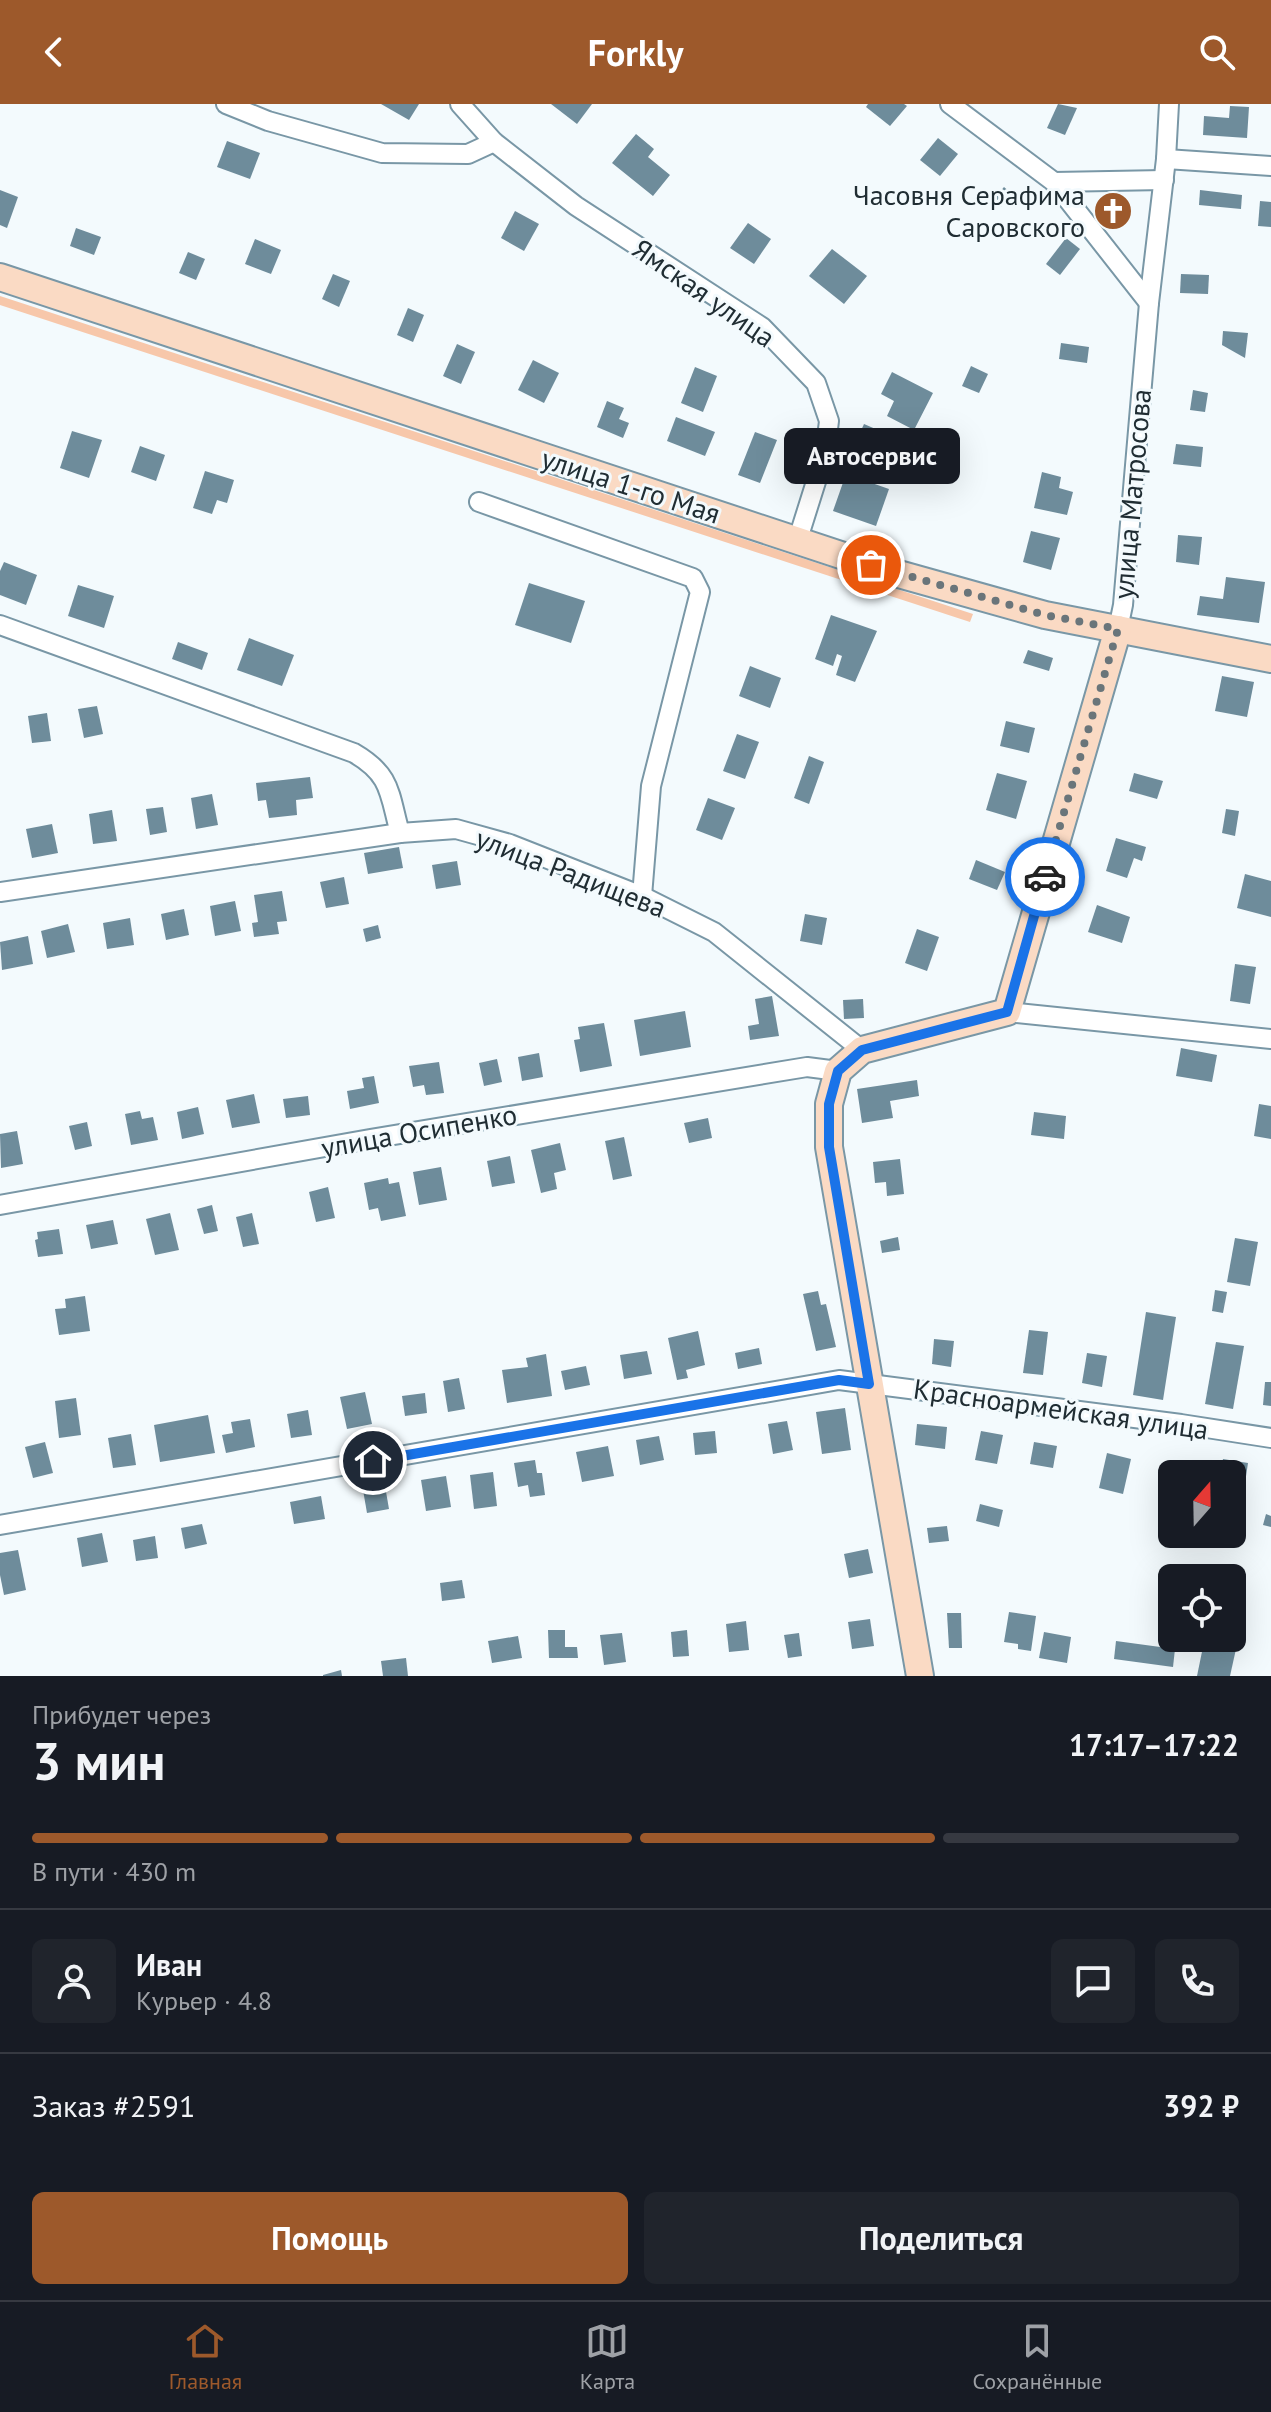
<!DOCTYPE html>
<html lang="ru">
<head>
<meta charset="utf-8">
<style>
  body { margin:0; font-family:"PT Sans",sans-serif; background:#20242c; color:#f1f3f6; height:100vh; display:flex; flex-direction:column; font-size:30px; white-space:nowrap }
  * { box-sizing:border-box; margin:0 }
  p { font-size:26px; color:#9ea1a6 }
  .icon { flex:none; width:44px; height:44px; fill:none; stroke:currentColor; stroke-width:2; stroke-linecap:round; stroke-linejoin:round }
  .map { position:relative; height:1572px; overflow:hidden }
  .side { display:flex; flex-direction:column; background:#171b24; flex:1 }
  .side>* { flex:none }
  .needle { width:52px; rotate:20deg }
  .fabs { position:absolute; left:1158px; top:1356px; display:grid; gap:16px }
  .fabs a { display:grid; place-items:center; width:88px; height:88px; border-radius:12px; background:#171b24; box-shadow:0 8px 32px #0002; font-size:40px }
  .pin { position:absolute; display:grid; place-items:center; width:68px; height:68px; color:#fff; margin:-34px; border:4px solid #fff; border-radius:50%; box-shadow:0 2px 8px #0007 }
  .courier { position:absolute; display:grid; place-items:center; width:80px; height:80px; margin:-40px; border:6px solid #1a73e8; border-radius:50%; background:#fff; color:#222; box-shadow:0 2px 10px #0007 }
  .bubble { position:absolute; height:56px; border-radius:12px; background:#171b24; box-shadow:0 8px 32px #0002; font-size:26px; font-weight:800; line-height:56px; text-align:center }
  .overview em { font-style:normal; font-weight:800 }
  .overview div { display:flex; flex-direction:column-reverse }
  .overview { display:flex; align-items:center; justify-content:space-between; height:136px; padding:0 32px }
  h1 { font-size:52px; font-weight:800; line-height:60px }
  .bar { display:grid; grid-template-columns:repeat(4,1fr); gap:12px 8px; align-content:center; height:96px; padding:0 32px }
  .bar i { height:10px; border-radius:6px; background:#363941 }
  .bar .on { background:#9d592b }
  .bar p { grid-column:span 4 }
  .line { display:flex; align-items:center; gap:20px; padding:0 32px; border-top:2px solid #363941 }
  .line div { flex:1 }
  .round { display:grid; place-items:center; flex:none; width:84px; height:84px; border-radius:12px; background:#20242c }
  .button { display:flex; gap:16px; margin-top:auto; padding:16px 32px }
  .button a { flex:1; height:92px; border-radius:12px; background:#9d592b; color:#fff; font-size:32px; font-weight:800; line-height:92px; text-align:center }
  .button a+a { background:#20242c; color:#f1f3f6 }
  header { display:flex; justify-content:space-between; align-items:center; height:104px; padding:0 32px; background:#9d592b; color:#fff; font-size:36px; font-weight:800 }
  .dock { display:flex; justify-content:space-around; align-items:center; height:112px; border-top:2px solid #363941; background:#171b24; font-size:22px; color:#9ea1a6 }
  .dock a { display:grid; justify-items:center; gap:4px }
  .dock .on { color:#9d592b }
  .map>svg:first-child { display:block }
  .green { fill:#f7c7aa }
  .building { fill:#6e8c9b }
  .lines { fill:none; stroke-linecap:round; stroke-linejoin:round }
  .street-casing { stroke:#7997a6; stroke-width:22 }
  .secondary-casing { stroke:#7997a6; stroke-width:30 }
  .street { stroke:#fff; stroke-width:18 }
  .secondary { stroke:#fadac4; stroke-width:26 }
  .done { stroke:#6a757a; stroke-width:8; stroke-dasharray:0 14.4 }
  .route { stroke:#1a73e8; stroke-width:10 }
  .labels { text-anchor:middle; stroke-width:6; stroke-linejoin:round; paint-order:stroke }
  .poi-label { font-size:28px; fill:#202d33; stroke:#f3fafd; text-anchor:end }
  .street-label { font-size:28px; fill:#202d33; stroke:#f3fafd }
</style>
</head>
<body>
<header><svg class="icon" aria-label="back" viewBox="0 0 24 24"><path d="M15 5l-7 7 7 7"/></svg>Forkly<svg class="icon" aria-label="search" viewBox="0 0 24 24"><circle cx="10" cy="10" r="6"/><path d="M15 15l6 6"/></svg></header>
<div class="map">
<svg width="1271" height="1572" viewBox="0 0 1271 1572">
  <rect width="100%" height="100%" fill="#f3fafd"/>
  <polygon class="green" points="0,192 973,510 970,518 0,201"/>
  <g class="building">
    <polygon points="381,0 419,0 409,16"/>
    <polygon points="551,0 592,0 577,20"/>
    <polygon points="868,0 904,0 907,2 890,22 866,3"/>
    <polygon points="1058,0 1077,4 1065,31 1047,24"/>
    <polygon points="1230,2 1249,3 1247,34 1203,31 1204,12 1229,14"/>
    <polygon points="636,30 654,45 648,53 670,71 653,92 612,59"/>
    <polygon points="938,34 958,50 940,72 920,56"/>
    <polygon points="227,37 260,49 250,75 217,63"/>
    <polygon points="1004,83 1012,90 1001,103 993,96"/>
    <polygon points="0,86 18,93 7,124 0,121"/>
    <polygon points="1200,86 1242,91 1241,105 1199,101"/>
    <polygon points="1260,97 1271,98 1271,123 1258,122"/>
    <polygon points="515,107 539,120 524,147 501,134"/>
    <polygon points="748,119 771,135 754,160 730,144"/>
    <polygon points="76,124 101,133 94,151 70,142"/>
    <polygon points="1066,134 1080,145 1060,171 1046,160"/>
    <polygon points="255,135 281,146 271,170 245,160"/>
    <polygon points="832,145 867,172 844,200 809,172"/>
    <polygon points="188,148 205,155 196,176 179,169"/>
    <polygon points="333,170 350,177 339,203 322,195"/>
    <polygon points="1181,170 1209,171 1208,190 1180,189"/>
    <polygon points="408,204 424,211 413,238 397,231"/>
    <polygon points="1223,227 1248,229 1245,254 1222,241"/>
    <polygon points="1061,239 1089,243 1087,259 1059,255"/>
    <polygon points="457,240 475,248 461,280 443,272"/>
    <polygon points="533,256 559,269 544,299 518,286"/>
    <polygon points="971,262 988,270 979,289 962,282"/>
    <polygon points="695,263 717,272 703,308 681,299"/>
    <polygon points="892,268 933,289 914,326 887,312 894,297 881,290"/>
    <polygon points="1193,286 1208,289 1205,308 1190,306"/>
    <polygon points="607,297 624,304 619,315 629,319 623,334 597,323"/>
    <polygon points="676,313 715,328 705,352 667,337"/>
    <polygon points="864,320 940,353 931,373 855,340"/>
    <polygon points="72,327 102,336 89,374 60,364"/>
    <polygon points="755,328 777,336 760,379 738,371"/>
    <polygon points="1176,340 1203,343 1201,363 1173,360"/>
    <polygon points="140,342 165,351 156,377 131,368"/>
    <polygon points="205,367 234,376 227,399 217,396 212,410 193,404"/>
    <polygon points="1042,368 1061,373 1059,384 1073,388 1067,411 1034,404"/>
    <polygon points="846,370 889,385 876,422 833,407"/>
    <polygon points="1031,427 1060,434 1051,466 1023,458"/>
    <polygon points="1178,431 1202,433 1199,461 1176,458"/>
    <polygon points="4,458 37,471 26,501 0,491 0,467"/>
    <polygon points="1226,473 1265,478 1259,519 1197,511 1200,492 1223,495"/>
    <polygon points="529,479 585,497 571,539 515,521"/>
    <polygon points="78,481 114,492 104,524 68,512"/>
    <polygon points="831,511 877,527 855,578 836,571 842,552 837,550 833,562 815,555"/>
    <polygon points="249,534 294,551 282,582 237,566"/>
    <polygon points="178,538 208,549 202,566 172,555"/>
    <polygon points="1028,546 1053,554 1049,567 1023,559"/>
    <polygon points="750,562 781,574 770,604 739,592"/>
    <polygon points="1222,572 1254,578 1247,613 1215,607"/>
    <polygon points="97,602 103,630 84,634 78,605"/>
    <polygon points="47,609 51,637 32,639 28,612"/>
    <polygon points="1006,617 1035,624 1029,649 1000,642"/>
    <polygon points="737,630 759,638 745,675 723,667"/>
    <polygon points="809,652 824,658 809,700 794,694"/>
    <polygon points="997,669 1027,677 1016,715 986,706"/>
    <polygon points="1134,669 1163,677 1157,695 1129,687"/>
    <polygon points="310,673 313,694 296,696 297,711 269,714 266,696 258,697 256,679"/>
    <polygon points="212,690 218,721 196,725 191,694"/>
    <polygon points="708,694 735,704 722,736 696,726"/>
    <polygon points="163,703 167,728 150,731 146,705"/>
    <polygon points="1226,705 1239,707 1235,732 1222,729"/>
    <polygon points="112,706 117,737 93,740 89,710"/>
    <polygon points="52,720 58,749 32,754 26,725"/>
    <polygon points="1116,734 1146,743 1142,757 1134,754 1127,774 1106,767"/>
    <polygon points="399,743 403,764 368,770 364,749"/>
    <polygon points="976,756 1005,768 997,786 969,775"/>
    <polygon points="457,757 461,781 436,785 432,761"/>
    <polygon points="1245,770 1271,777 1271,813 1237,804"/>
    <polygon points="344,773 349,800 326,804 320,778"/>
    <polygon points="282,787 287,817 277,818 279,830 254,833 252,819 258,818 254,791"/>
    <polygon points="235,797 241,827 215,832 210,802"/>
    <polygon points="1097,801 1130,813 1122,839 1088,828"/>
    <polygon points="184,805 189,831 166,836 161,810"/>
    <polygon points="805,810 827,814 822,841 800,837"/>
    <polygon points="130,814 134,841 107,845 103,819"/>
    <polygon points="68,820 75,848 47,854 41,827"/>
    <polygon points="378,821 381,834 366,838 363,825"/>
    <polygon points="917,825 939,833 927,867 905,859"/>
    <polygon points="28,832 33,860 2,866 0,838"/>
    <polygon points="1235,860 1256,863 1250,900 1230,897"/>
    <polygon points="772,892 779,932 750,936 748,922 759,920 755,895"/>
    <polygon points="863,895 864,914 844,915 843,896"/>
    <polygon points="685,907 691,943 640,952 634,916"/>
    <polygon points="604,919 612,962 580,968 574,936 580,935 578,923"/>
    <polygon points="1181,944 1217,951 1212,978 1176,972"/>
    <polygon points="539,949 543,973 522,977 518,953"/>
    <polygon points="497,955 502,978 484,982 479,959"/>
    <polygon points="439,958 444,989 426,991 424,981 413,983 409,962"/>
    <polygon points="374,972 379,999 350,1005 347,987 364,984 362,974"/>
    <polygon points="917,976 919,992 890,997 893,1014 862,1019 857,985"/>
    <polygon points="254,990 260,1019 232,1024 226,996"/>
    <polygon points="308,992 310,1011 286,1014 283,995"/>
    <polygon points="1259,1000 1271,1002 1271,1035 1254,1032"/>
    <polygon points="198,1003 204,1030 182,1035 177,1008"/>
    <polygon points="140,1007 142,1015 153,1013 158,1036 131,1041 125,1010"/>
    <polygon points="1034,1008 1066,1012 1064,1035 1031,1031"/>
    <polygon points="708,1014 712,1034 689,1039 684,1019"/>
    <polygon points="87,1018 92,1042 75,1046 69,1022"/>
    <polygon points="17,1027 23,1060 1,1064 0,1030"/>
    <polygon points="624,1033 632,1072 613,1076 605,1037"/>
    <polygon points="560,1039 566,1066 554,1069 557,1085 541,1089 531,1046"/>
    <polygon points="510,1052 515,1079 492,1083 487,1057"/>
    <polygon points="900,1055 904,1090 887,1092 886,1078 875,1079 873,1058"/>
    <polygon points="441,1063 447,1096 419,1101 413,1068"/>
    <polygon points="388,1074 389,1080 399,1078 406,1112 381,1117 378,1104 369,1106 364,1079"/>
    <polygon points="328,1083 335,1114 316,1118 309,1088"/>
    <polygon points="212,1101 218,1127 204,1130 197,1105"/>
    <polygon points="170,1109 179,1146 155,1151 146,1115"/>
    <polygon points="252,1109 259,1140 243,1143 236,1113"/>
    <polygon points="113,1116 118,1140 91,1145 86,1121"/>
    <polygon points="59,1125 63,1150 38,1153 35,1136 38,1135 37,1128"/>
    <polygon points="898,1133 900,1146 882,1149 880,1137"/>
    <polygon points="1235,1134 1258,1138 1250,1182 1227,1178"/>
    <polygon points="1215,1186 1227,1188 1223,1209 1212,1207"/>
    <polygon points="818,1187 821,1201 826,1200 836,1243 816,1247 803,1190"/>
    <polygon points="85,1192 90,1227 59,1231 55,1205 66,1204 65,1195"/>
    <polygon points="1146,1208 1176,1213 1163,1296 1133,1291"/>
    <polygon points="1029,1226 1048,1228 1043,1271 1023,1269"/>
    <polygon points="698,1227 705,1261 686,1266 688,1274 677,1276 668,1234"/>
    <polygon points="934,1235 954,1237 951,1263 932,1260"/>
    <polygon points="1216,1238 1244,1242 1233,1305 1205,1300"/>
    <polygon points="759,1244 762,1260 738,1265 735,1249"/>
    <polygon points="647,1247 652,1270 624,1275 620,1251"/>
    <polygon points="1087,1249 1107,1252 1102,1283 1082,1279"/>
    <polygon points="546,1250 552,1292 507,1299 502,1266 528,1263 526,1254"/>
    <polygon points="586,1262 590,1281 565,1286 561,1267"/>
    <polygon points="459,1274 465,1305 448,1308 443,1277"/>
    <polygon points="1265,1278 1271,1278 1271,1302 1263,1301"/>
    <polygon points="365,1288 372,1320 347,1325 340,1293"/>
    <polygon points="425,1289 427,1309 405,1312 402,1292"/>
    <polygon points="76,1294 81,1331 59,1334 55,1297"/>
    <polygon points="845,1304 851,1346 822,1350 816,1308"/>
    <polygon points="308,1306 312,1331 291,1334 287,1310"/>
    <polygon points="208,1311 215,1349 160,1358 154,1321"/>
    <polygon points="250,1315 255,1343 226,1349 222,1331 233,1329 231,1318"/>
    <polygon points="787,1317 793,1346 773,1350 768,1320"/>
    <polygon points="917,1320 947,1323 945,1345 915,1341"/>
    <polygon points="715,1327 717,1349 695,1351 693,1329"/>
    <polygon points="981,1327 1003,1331 997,1360 975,1356"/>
    <polygon points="131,1330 136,1361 113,1364 108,1334"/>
    <polygon points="659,1332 664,1356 640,1361 636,1336"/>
    <polygon points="45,1338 53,1369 33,1374 25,1343"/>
    <polygon points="1034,1338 1057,1342 1053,1364 1030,1360"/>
    <polygon points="608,1342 614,1372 582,1378 576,1348"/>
    <polygon points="1107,1349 1131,1355 1123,1390 1099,1384"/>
    <polygon points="1223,1355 1248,1359 1245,1379 1232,1377 1232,1370 1220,1370"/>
    <polygon points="535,1356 537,1369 542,1369 545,1391 530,1393 528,1381 518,1383 514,1359"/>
    <polygon points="1174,1359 1203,1365 1202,1370 1172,1370"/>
    <polygon points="493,1368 497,1402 474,1405 470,1371"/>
    <polygon points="446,1372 451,1403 426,1407 421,1376"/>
    <polygon points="385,1382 389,1405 367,1409 363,1386"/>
    <polygon points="321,1392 325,1415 294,1420 290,1398"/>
    <polygon points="980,1400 1003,1406 999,1423 976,1417"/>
    <polygon points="1266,1410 1271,1412 1271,1423 1263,1421"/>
    <polygon points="202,1420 207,1440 185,1445 181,1424"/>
    <polygon points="947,1422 949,1437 929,1439 927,1424"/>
    <polygon points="102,1429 108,1458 82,1463 77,1434"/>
    <polygon points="155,1432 158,1454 136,1457 133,1436"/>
    <polygon points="868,1445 873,1469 849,1474 844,1450"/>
    <polygon points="18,1446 26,1486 4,1491 0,1471 0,1449"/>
    <polygon points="462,1476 465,1494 442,1497 440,1479"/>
    <polygon points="1009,1508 1036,1512 1031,1547 1018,1545 1018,1540 1004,1538"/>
    <polygon points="947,1509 961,1509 962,1544 949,1544"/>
    <polygon points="870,1515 874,1542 852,1545 848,1518"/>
    <polygon points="746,1517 749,1546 729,1548 726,1520"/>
    <polygon points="548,1526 565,1526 565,1543 577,1543 578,1554 549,1554"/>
    <polygon points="687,1526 689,1552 673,1553 671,1528"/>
    <polygon points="1044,1528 1071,1533 1067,1559 1039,1554"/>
    <polygon points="622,1529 626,1558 604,1561 600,1531"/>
    <polygon points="799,1529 802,1552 788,1554 784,1531"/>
    <polygon points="518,1532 522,1554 492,1559 488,1537"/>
    <polygon points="1116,1537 1175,1545 1173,1563 1114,1555"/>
    <polygon points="1204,1538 1236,1545 1230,1572 1197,1572"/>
    <polygon points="406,1554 408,1572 383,1572 381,1557"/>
    <polygon points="341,1566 342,1572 323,1572 323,1571"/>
  </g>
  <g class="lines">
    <defs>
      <g id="street">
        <polyline points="226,0 268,17 382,49 468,50 494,38"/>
        <polyline points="460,0 494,38 576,102 762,223 816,279 829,317 825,349 797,438"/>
        <polyline points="950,0 1054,78 1149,199"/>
        <polyline points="1166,55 1271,62"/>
        <polyline points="1054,78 1164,76"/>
        <polyline points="479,398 693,474 700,488 651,682 642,792"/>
        <path d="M0 521 354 649C392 671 389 690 400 729"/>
        <polyline points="1118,525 1123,501 1149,199 1166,55 1169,0"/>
        <polyline points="0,788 400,729 456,725 510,740 642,792 714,828 862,946"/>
        <polyline points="1007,908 1271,935"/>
        <polyline points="0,1101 370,1035 807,963 838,967"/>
        <polyline points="0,1421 839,1276 1181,1320 1271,1334"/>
      </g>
      <g id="secondary">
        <polyline points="0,173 895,469 1045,511 1271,555"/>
        <polyline points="920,1572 829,1043 829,1000 838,967 862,946 1007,908 1118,525"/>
      </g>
    </defs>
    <use href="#street" class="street-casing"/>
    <use href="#secondary" class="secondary-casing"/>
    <use href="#street" class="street"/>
    <use href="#secondary" class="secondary"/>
  </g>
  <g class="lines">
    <polyline class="done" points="871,461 1045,511 1118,525 1045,773"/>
    <polyline class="route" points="373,1357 839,1276 869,1280 829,1043 829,1000 838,967 862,946 1007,908 1045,773"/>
  </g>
  <defs>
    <symbol id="church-disc" viewBox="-11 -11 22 22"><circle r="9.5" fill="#9d592b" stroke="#f3fafd"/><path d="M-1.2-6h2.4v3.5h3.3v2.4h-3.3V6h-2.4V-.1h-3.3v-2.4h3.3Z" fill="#fff"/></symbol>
  </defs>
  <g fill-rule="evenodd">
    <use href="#church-disc" x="1091" y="85" width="44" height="44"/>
  </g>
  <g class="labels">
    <g class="poi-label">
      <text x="1085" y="101">Часовня Серафима<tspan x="1085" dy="32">Саровского</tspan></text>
    </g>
    <g class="street-label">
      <text transform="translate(704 189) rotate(35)" y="10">Ямская улица</text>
      <text transform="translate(631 382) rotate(18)" y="10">улица 1-го Мая</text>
      <text transform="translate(1132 390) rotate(-85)" y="10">улица Матросова</text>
      <text transform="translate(571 769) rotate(21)" y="10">улица Радищева</text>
      <text transform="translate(419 1027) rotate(-10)" y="10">улица Осипенко</text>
      <text transform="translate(1061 1305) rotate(8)" y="10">Красноармейская улица</text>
    </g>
  </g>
</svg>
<div class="fabs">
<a><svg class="needle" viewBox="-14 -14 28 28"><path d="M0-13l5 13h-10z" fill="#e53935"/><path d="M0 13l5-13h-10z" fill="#9ea1a6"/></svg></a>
<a><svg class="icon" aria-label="locate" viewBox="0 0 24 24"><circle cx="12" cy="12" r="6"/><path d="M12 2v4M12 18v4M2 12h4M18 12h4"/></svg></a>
</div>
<div class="pin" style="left:871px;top:461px;background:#ea580c"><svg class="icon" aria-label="bag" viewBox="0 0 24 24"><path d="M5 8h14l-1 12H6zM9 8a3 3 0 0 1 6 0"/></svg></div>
<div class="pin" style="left:373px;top:1357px;background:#1f2937"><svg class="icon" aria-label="home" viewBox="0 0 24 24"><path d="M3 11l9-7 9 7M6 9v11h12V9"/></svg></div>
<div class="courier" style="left:1045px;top:773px"><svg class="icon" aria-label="car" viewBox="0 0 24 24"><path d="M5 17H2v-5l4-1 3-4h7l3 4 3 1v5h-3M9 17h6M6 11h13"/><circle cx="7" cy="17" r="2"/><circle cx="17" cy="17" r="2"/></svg></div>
<div class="bubble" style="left:784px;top:324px;width:176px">Автосервис</div>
</div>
<section class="side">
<div class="overview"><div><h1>3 мин</h1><p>Прибудет через</p></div><em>17:17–17:22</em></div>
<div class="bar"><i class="on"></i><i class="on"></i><i class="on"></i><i></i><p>В пути · 430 m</p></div>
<div class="line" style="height:144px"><a class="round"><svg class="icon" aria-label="person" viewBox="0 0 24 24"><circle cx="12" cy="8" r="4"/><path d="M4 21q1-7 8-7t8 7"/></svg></a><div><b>Иван</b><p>Курьер · 4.8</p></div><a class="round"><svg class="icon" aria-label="chat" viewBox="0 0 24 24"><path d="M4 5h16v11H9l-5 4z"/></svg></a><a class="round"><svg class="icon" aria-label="phone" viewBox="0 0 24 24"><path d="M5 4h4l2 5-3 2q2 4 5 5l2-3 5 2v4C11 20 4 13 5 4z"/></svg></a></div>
<div class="line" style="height:104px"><div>Заказ #2591</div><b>392 ₽</b></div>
<div class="button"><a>Помощь</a><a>Поделиться</a></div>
</section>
<nav class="dock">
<a class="on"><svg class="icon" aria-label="home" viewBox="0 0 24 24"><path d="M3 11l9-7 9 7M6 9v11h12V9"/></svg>Главная</a>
<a><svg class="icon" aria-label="map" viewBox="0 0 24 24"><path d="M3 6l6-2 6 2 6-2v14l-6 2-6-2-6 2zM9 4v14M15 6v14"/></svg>Карта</a>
<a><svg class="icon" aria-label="saved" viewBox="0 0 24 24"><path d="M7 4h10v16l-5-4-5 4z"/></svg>Сохранённые</a>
</nav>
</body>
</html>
